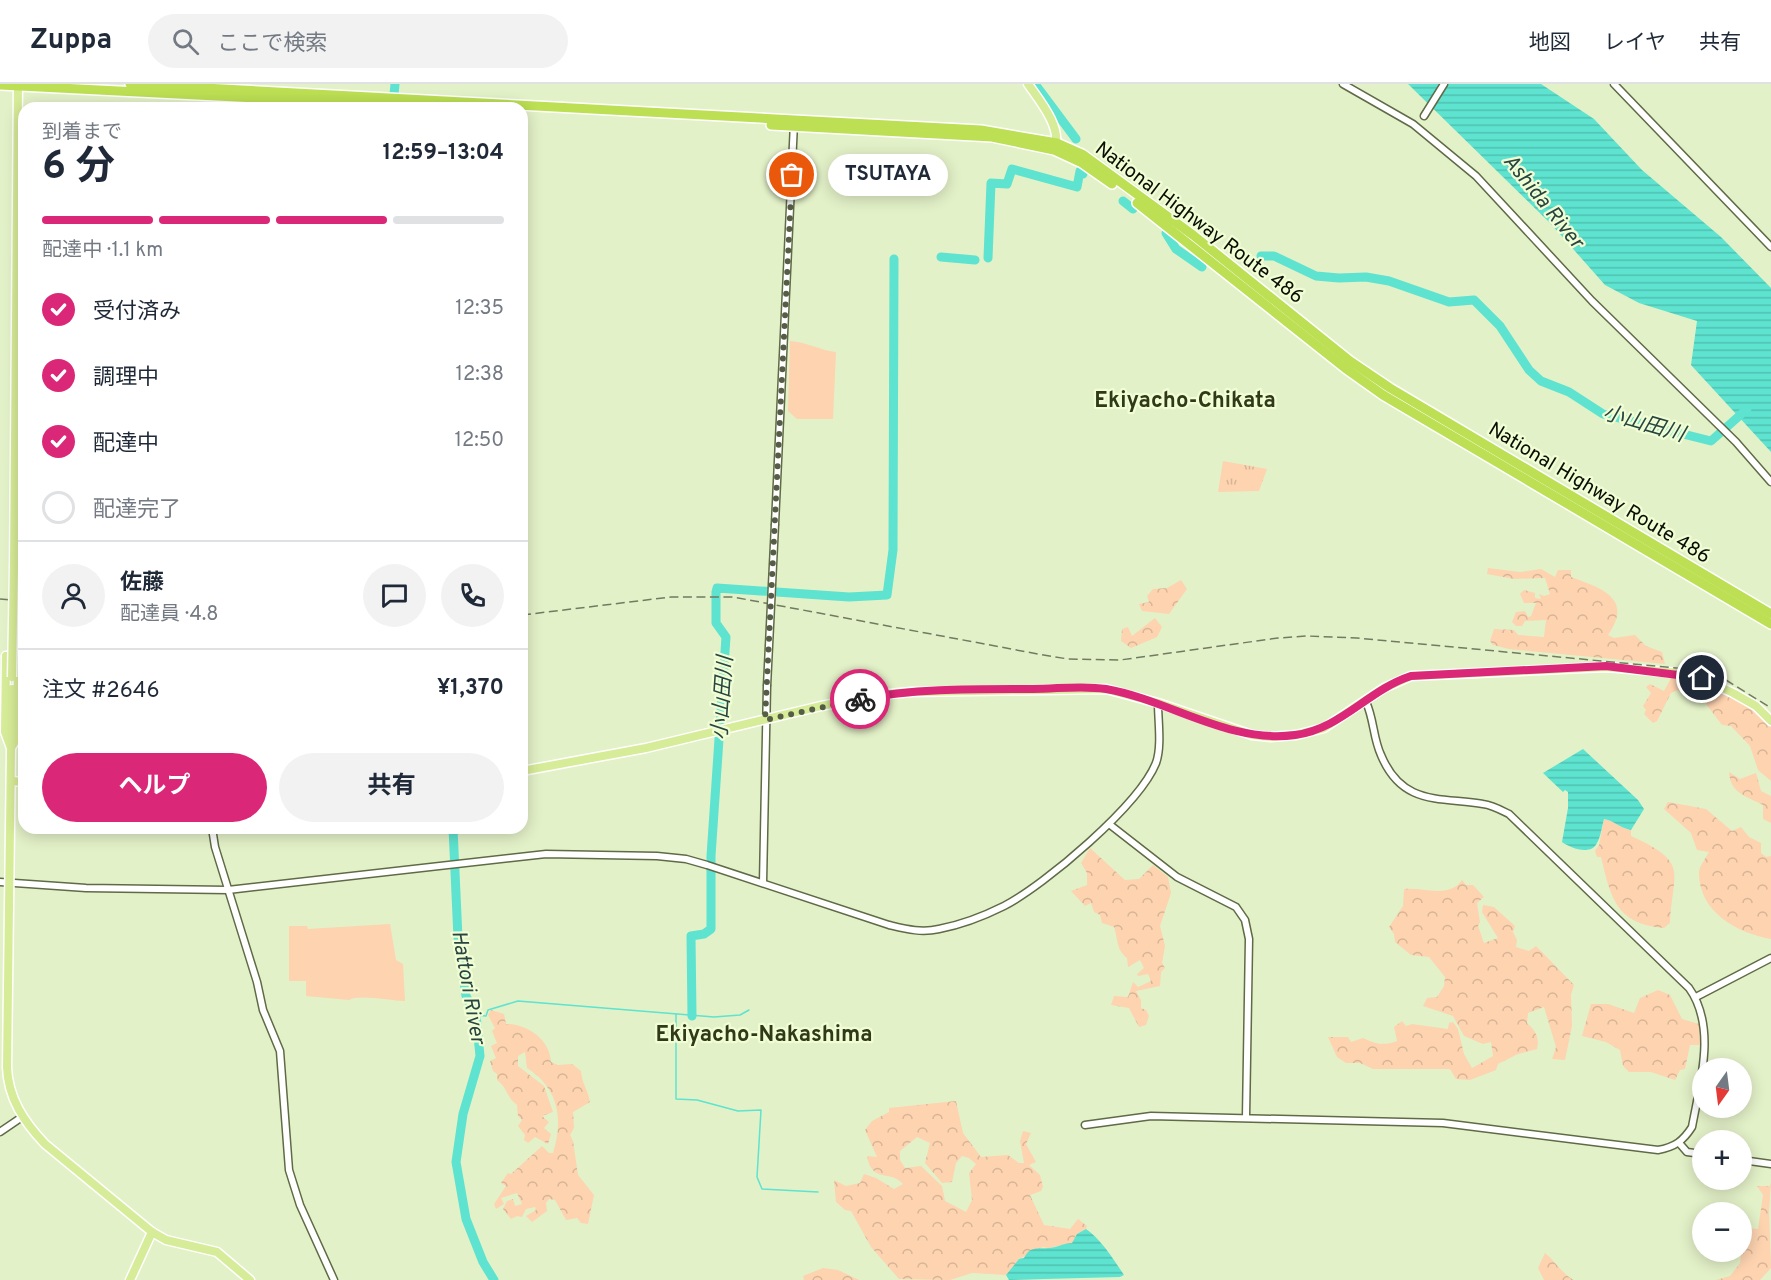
<!DOCTYPE html>
<html lang="ja">
<head>
<meta charset="utf-8">
<style>
  body { margin:0; font-family:Overpass,"Noto Sans JP",sans-serif; background:#f2f2f3; color:#1f2937; height:100vh; display:flex; flex-direction:column; font-size:22px; white-space:nowrap }
  * { box-sizing:border-box; margin:0 }
  p { font-size:20px; color:#747a83 }
  .icon { flex:none; width:33px; height:33px; fill:none; stroke:currentColor; stroke-width:2; stroke-linecap:round; stroke-linejoin:round }
  .map { position:relative; flex:1; overflow:hidden }
  .side { position:absolute; left:18px; top:18px; width:510px; height:732px; display:flex; flex-direction:column; background:#fff; border-radius:18px; box-shadow:0 3px 15px #0003 }
  .side>* { flex:none }
  .needle { width:39px; rotate:194deg }
  .tools { position:absolute; left:1692px; top:974px; display:grid; gap:12px }
  .tools a { display:grid; place-items:center; width:60px; height:60px; border-radius:50%; background:#fff; box-shadow:0 3px 15px #0003; font-size:30px }
  .pin { position:absolute; display:grid; place-items:center; width:51px; height:51px; color:#fff; margin:-26px; border:3px solid #fff; border-radius:50%; box-shadow:0 2px 6px #0007 }
  .courier { position:absolute; display:grid; place-items:center; width:60px; height:60px; margin:-30px; border:4px solid #db2777; border-radius:50%; background:#fff; color:#222; box-shadow:0 2px 8px #0007 }
  .bubble { position:absolute; height:42px; border-radius:21px; background:#fff; box-shadow:0 3px 15px #0003; font-size:20px; font-weight:700; line-height:42px; text-align:center }
  .head em { font-style:normal; font-weight:700 }
  .head div { display:flex; flex-direction:column-reverse }
  .head { display:flex; align-items:center; justify-content:space-between; height:102px; padding:0 24px }
  h1 { font-size:39px; font-weight:700; line-height:45px }
  .bar { display:grid; grid-template-columns:repeat(4,1fr); gap:9px 6px; align-content:center; height:72px; padding:0 24px }
  .bar i { height:8px; border-radius:4px; background:#e0e1e3 }
  .bar .current { background:#db2777 }
  .bar p { grid-column:span 4 }
  .line { display:flex; align-items:center; gap:15px; padding:0 24px; border-top:2px solid #e0e1e3 }
  .line div { flex:1 }
  .round { display:grid; place-items:center; flex:none; width:63px; height:63px; border-radius:32px; background:#f2f2f3 }
  ol { padding:0 24px; list-style:none }
  li { display:flex; align-items:center; gap:18px; height:66px }
  li p { margin-inline-start:auto }
  li .icon { padding:6px; border-radius:50%; background:#db2777; color:#fff; stroke-width:4 }
  li:last-child { color:#747a83 }
  li i { width:33px; height:33px; border:3px solid #e0e1e3; border-radius:50% }
  .button { display:flex; gap:12px; margin-top:auto; padding:12px 24px }
  .button a { flex:1; height:69px; border-radius:36px; background:#db2777; color:#fff; font-size:24px; font-weight:700; line-height:69px; text-align:center }
  .button a+a { background:#f2f2f3; color:#1f2937 }
  header { display:flex; align-items:center; gap:36px; box-sizing:border-box; height:84px; padding:0 30px; background:#fff; border-bottom:2px solid #e0e1e3 }
  header strong { font-size:28px }
  nav { display:flex; gap:33px; margin-inline-start:auto; font-size:21px }
  .search { width:420px; height:54px; background:#f2f2f3; display:flex; align-items:center; gap:15px; box-sizing:border-box; padding:0 21px; border-radius:33px; color:#747a83; font-size:22px }
  .map>svg:first-child { display:block }
  .grass { fill:#fdd3b0 }
  .forest { fill:url(#forest-crowns); fill-rule:evenodd }
  .park { fill:url(#park-tufts) }
  .water { fill:url(#water-rules) }
  .lines { fill:none; stroke-linecap:round; stroke-linejoin:round }
  .stream { stroke:#5de3cf; stroke-width:1.5 }
  .river { stroke:#5de3cf; stroke-width:9 }
  .minor-casing { stroke:#5f6a46; stroke-width:9 }
  .major-casing { stroke:#fff; stroke-width:11 }
  .highway-casing { stroke:#fff; stroke-width:12 }
  .minor { stroke:#fff; stroke-width:6 }
  .major { stroke:#d7ec98; stroke-width:8 }
  .highway { stroke:#bcdf53; stroke-width:9 }
  .rail { stroke:#727b61; stroke-width:1.5; stroke-dasharray:9 4.5; stroke-linecap:butt }
  .minor-bridge-casing { stroke:#5f6a46; stroke-width:9; stroke-linecap:butt }
  .major-bridge-casing { stroke:#fff; stroke-width:11; stroke-linecap:butt }
  .minor-bridge { stroke:#fff; stroke-width:6 }
  .major-bridge { stroke:#d7ec98; stroke-width:8 }
  .done { stroke:#565d47; stroke-width:6; stroke-dasharray:0 10.8 }
  .route { stroke:#db2777; stroke-width:8 }
  .labels { text-anchor:middle; stroke-width:4.5; stroke-linejoin:round; paint-order:stroke }
  .street-label { font-size:20px; fill:#0a0e02; stroke:#f1fed5 }
  .water-label { font-size:21px; font-style:italic; fill:#284540; stroke:#f1fed5 }
  .quarter-label { font-size:22px; font-weight:bold; fill:#313a18; stroke:#f1fed5 }
</style>
</head>
<body>
<header>
<strong>Zuppa</strong>
<div class="search"><svg class="icon" aria-label="search" viewBox="0 0 24 24"><circle cx="10" cy="10" r="6"/><path d="M15 15l6 6"/></svg>ここで検索</div>
<nav><a>地図</a><a>レイヤ</a><a>共有</a></nav>
</header>
<div class="map">
<svg width="1771" height="1196" viewBox="0 0 1771 1196">
  <defs>
    <pattern id="forest-crowns" width="20" height="18" patternUnits="userSpaceOnUse" patternTransform="scale(1.5)"><rect width="20" height="18" fill="#fdd3b0"/><path d="M2 6a3 3 0 1 1 6 0M12 15a3 3 0 1 1 6 0" fill="none" stroke="#d8b496"/></pattern>
    <pattern id="park-tufts" width="24" height="20" patternUnits="userSpaceOnUse" patternTransform="scale(1.5)"><rect width="24" height="20" fill="#fdd3b0"/><path d="M3 7l-1-3M5 7V3M7 7l1-3M15 17l-1-3M17 17v-4M19 17l1-3" fill="none" stroke="#d8b496"/></pattern>
    <pattern id="water-rules" width="6" height="5" patternUnits="userSpaceOnUse" patternTransform="scale(1.5)"><rect width="6" height="5" fill="#5de3cf"/><path d="M0 2.5h6" fill="none" stroke="#50c2b0"/></pattern>
  </defs>
  <rect width="100%" height="100%" fill="#e3f1c8"/>
  <g class="grass">
    <path d="M790 257C807 258 822 267 836 268L833 335H797L788 327Z"/>
    <path d="M390 840 396 876 403 880 405 917C391 917 359 910 349 916L306 912V897H289V842H307L308 845Z"/>
  </g>
  <g class="forest">
    <path d="M1488 484 1520 488 1541 485 1555 493 1558 486H1571V493C1601 504 1634 514 1608 551L1614 554 1635 551 1646 562 1662 568 1665 580 1509 565 1493 561 1490 557 1494 545 1514 546 1518 551 1544 553 1546 536 1525 537 1522 542H1516L1512 538 1516 528 1525 527 1528 533 1531 532 1536 519H1524L1520 510 1524 506 1535 509V514L1541 515 1539 510 1544 512 1550 510 1545 494 1514 495 1487 490Z"/>
    <polygon points="1181,496 1187,505 1169,530 1142,527 1139,520 1149,518 1147,512 1153,505 1167,504"/>
    <polygon points="1155,534 1162,543 1157,553 1131,564 1121,557 1122,545 1128,543 1132,552"/>
    <path d="M1686 593C1716 607 1748 616 1771 641V697L1758 686 1750 662 1731 642 1722 641 1703 616 1688 614 1678 606 1671 609 1657 637 1653 639 1644 630 1646 626 1643 622 1651 609 1646 603 1650 600 1664 607 1671 594Z"/>
    <path d="M1729 688 1740 695 1756 689 1761 707 1771 712V739L1763 735V721C1746 712 1730 709 1729 688Z"/>
    <path d="M1668 718 1706 725 1732 747 1741 743 1749 753 1761 759V769L1766 773 1771 772V855C1737 849 1699 828 1699 789 1699 782 1706 774 1709 768L1697 766 1691 749 1664 725Z"/>
    <path d="M1604 735C1614 736 1618 743 1631 746V752C1690 779 1673 786 1670 839L1664 844C1616 840 1611 814 1601 773H1597L1595 767 1599 761Z"/>
    <path d="M1090 764 1125 796 1139 795 1153 781 1168 793 1171 809 1160 842 1165 862 1162 879 1165 884 1161 888 1160 902 1136 907 1141 916V924L1146 926 1149 932 1146 941 1139 943 1129 924 1111 921 1114 912 1128 913 1133 898 1138 903 1151 897 1148 890 1138 892 1137 890 1144 884 1140 876 1128 883 1127 874C1116 866 1118 854 1114 843L1102 839 1100 831 1094 828 1091 819 1085 822 1071 807 1087 801V789L1081 779Z"/>
    <path d="M1462 796 1466 801H1473L1484 813 1477 819 1480 838 1478 842 1484 859 1498 854 1482 828 1483 821 1494 823 1515 842 1513 848 1517 856 1516 863 1529 867 1536 862 1574 901 1571 911 1572 942 1565 976 1552 975 1556 963 1544 923 1528 929 1527 939C1535 946 1540 954 1537 965L1518 970 1498 980 1496 986 1470 996 1456 995 1450 985H1373L1360 979H1346L1337 973 1328 953H1348L1351 958 1363 954C1376 960 1383 962 1397 957L1394 943 1402 937 1406 942 1412 940 1448 945 1449 939 1453 938 1458 945 1464 970 1472 984 1493 972 1491 958 1483 960 1464 952 1453 932 1423 922 1427 914 1437 913 1444 902 1445 893 1429 873 1411 871 1395 858 1394 850 1389 843 1403 822 1404 805C1423 803 1449 815 1462 796Z"/>
    <polygon points="1658,906 1670,911 1682,935 1699,940 1700,961 1690,961 1685,985 1680,986 1675,996 1651,988 1629,988 1623,982 1620,966 1606,958 1582,952 1591,920 1608,920 1634,929 1640,914"/>
    <path d="M491 926 504 930 506 940C528 940 550 956 551 978L558 981 572 980 581 987C582 1000 588 1006 590 1018L573 1028 574 1044 570 1051 573 1057 578 1091 594 1111 588 1140 581 1139 577 1134 566 1136 555 1116 549 1115 546 1119 547 1127 532 1138 526 1132 536 1126 535 1123 526 1125 522 1133 517 1132 511 1135 503 1125 507 1117 513 1115 515 1122 522 1120 517 1109 501 1114 504 1120 496 1125 494 1120 506 1102 501 1099 508 1089 511 1090 542 1062 549 1069H553C564 1034 558 1004 527 984L525 968 518 972V982L544 1002 553 1028 542 1032 549 1038 544 1044 551 1050 548 1060 535 1053 528 1059 524 1056 525 1051 518 1042 522 1036 518 1032 517 1021C507 1014 507 1003 497 996V990L493 987 490 977 496 974 491 962 497 959 492 947 495 944 488 931Z"/>
    <path d="M956 1017 963 1049 981 1073 1008 1071 1019 1079H1024L1020 1057 1023 1047 1031 1049 1026 1060 1036 1078 1029 1081 1040 1091 1043 1103 1041 1107 1030 1111 1044 1141 1070 1145 1078 1135 1087 1142 1086 1145 1077 1150 1072 1159 1048 1164 1043 1163 1019 1175 1006 1191 972 1189 950 1196 899 1195 871 1163 851 1127 845 1126 836 1118 834 1096 846 1102 860 1099 864 1090 876 1094 894 1105 903 1100C890 1085 872 1100 867 1072L877 1073 865 1046 872 1037 889 1028V1024ZM917 1053 930 1059 925 1079 942 1099 952 1098 956 1079 962 1072 969 1074 976 1080 969 1089 972 1116 966 1128 945 1117 942 1102 921 1082 905 1084 900 1076V1067Z"/>
    <polygon points="1771,1098 1769,1127 1771,1184 1760,1196 1716,1196 1730,1192 1740,1179 1745,1144 1758,1145 1763,1111 1757,1102 1770,1102"/>
    <path d="M1545 1169C1556 1178 1562 1190 1574 1196H1544L1538 1184Z"/>
    <polygon points="823,1184 838,1186 859,1196 804,1196 803,1192"/>
  </g>
  <polygon class="park" points="1223,377 1267,385 1259,407 1218,408"/>
  <g class="water">
    <polygon points="1408,0 1541,0 1594,35 1642,86 1721,153 1771,204 1771,368 1691,281 1697,237 1639,219 1605,201 1551,140"/>
    <path d="M1583 665 1638 716 1644 725 1631 746C1618 743 1613 736 1604 735 1602 742 1601 752 1597 759 1591 772 1570 764 1562 758L1568 724V708L1565 706 1563 708 1543 689Z"/>
    <path d="M1086 1145C1100 1154 1114 1176 1124 1191L1120 1193 1009 1196 1006 1191 1019 1175 1024 1174C1030 1162 1037 1165 1048 1164 1056 1164 1064 1159 1072 1159L1077 1150Z"/>
  </g>
  <g class="lines">
    <g class="stream">
      <polyline points="676,930 676,1015 697,1016 738,1027 761,1026 757,1093 762,1105 818,1108"/>
      <polyline points="476,931 486,932 488,926 518,917 714,933 740,931 749,926"/>
    </g>
    <g class="river">
      <polyline points="1035,0 1076,55"/>
      <polyline points="393,22 395,0"/>
      <polyline points="1123,117 1133,125"/>
      <polyline points="1166,149 1176,165 1202,183"/>
      <polyline points="1261,172 1274,172 1316,192 1339,194 1366,193 1389,197 1449,218 1474,216 1500,242 1529,286 1541,297 1569,308 1603,330 1711,357 1747,325"/>
      <polyline points="941,173 975,176"/>
      <polyline points="988,174 991,99 1007,100 1012,85 1077,103 1080,87 1083,90"/>
      <polyline points="453,744 458,854 466,912 476,931 480,972 463,1030 456,1078 466,1135 483,1178 494,1196"/>
      <polyline points="692,932 691,852 704,850 711,845 711,772 726,553 716,539 716,508 717,504 849,513 887,511 893,466 894,175"/>
    </g>
    <defs>
      <g id="minor">
        <polyline points="1343,0 1413,40 1476,92 1592,217 1736,358 1771,398"/>
        <polyline points="1614,0 1771,163"/>
        <polyline points="229,24 231,0"/>
        <polyline points="1424,32 1444,0"/>
        <polyline points="775,440 794,39"/>
        <polyline points="1109,740 1177,793 1236,823 1245,836 1249,855 1246,1033"/>
        <polyline points="212,744 215,763 257,898 263,926 280,967 289,1086 300,1121 334,1196"/>
        <path d="M0 798 86 804 228 806 546 770 657 772 686 775 707 781 889 841C906 845 921 849 939 845 960 841 984 832 1004 822 1045 801 1139 721 1156 679 1162 662 1158 637 1158 619"/>
        <polyline points="763,799 767,602"/>
        <polyline points="1696,913 1771,874"/>
        <path d="M1085 1041 1151 1032 1443 1039 1658 1066C1675 1063 1683 1057 1692 1043 1700 999 1717 943 1689 904L1509 730C1501 726 1492 721 1483 720 1440 713 1402 722 1381 671 1373 654 1374 635 1366 618"/>
        <polyline points="0,1048 22,1033"/>
        <polyline points="1680,1060 1687,1068 1702,1070"/>
        <polyline points="1742,1076 1771,1080"/>
      </g>
      <g id="major">
        <path d="M1028 0C1039 16 1062 43 1055 64"/>
        <polyline points="14,482 18,0"/>
        <path d="M6 572 5 648 11 664 7 983C8 1014 24 1038 45 1060L152 1148 166 1156 217 1168 250 1196"/>
        <polyline points="6,572 18,573 17,654 11,664"/>
        <polyline points="11,658 12,605"/>
        <polyline points="522,687 646,664 821,622 878,611 911,608 1106,605 1158,619 1252,651 1271,653 1296,651 1324,644 1384,604 1411,592 1606,583 1679,589 1702,594 1733,609 1756,622 1771,637"/>
        <polyline points="11,697 24,698"/>
        <polyline points="130,1196 152,1148"/>
      </g>
      <g id="highway">
        <polyline points="130,0 981,46 1057,59 1082,70 1193,151 1350,277 1390,304 1771,530"/>
        <polyline points="0,1 396,21"/>
        <polyline points="418,22 452,24"/>
        <polyline points="771,41 992,53 1054,66 1082,79 1112,100"/>
        <polyline points="1137,119 1345,284 1383,311 1771,540"/>
      </g>
    </defs>
    <use href="#minor" class="minor-casing"/>
    <use href="#major" class="major-casing"/>
    <use href="#highway" class="highway-casing"/>
    <use href="#minor" class="minor"/>
    <use href="#major" class="major"/>
    <use href="#highway" class="highway"/>
    <g class="rail">
      <polyline points="0,515 24,517"/>
      <polyline points="522,531 671,513 733,513 1038,570 1068,575 1120,576 1278,554 1307,552 1357,554 1687,585 1726,596 1771,624"/>
    </g>
    <defs>
      <polyline id="minor-bridge" points="767,602 775,440"/>
      <polyline id="major-bridge" points="12,593 14,482"/>
    </defs>
    <use href="#minor-bridge" class="minor-bridge-casing"/>
    <use href="#major-bridge" class="major-bridge-casing"/>
    <use href="#minor-bridge" class="minor-bridge"/>
    <use href="#major-bridge" class="major-bridge"/>
  </g>
  <g class="lines">
    <polyline class="done" points="792,91 765,636 860,615"/>
    <path class="route" d="M860 615C916 604 976 605 1033 605 1057 605 1082 601 1106 605 1169 616 1229 660 1295 651 1341 645 1368 606 1411 592L1606 582 1702 594"/>
  </g>
  <g class="labels">
    <g class="street-label">
      <text transform="translate(1200 138) rotate(37)" y="7">National Highway Route 486</text>
      <text transform="translate(1600 408) rotate(31)" y="7">National Highway Route 486</text>
    </g>
    <g class="water-label">
      <text transform="translate(1544 117) rotate(51)" y="7">Ashida River</text>
      <text transform="translate(1644 339) rotate(16)" y="7">小山田川</text>
      <text transform="translate(722 614) rotate(-86)" y="7">小山田川</text>
      <text transform="translate(469 903) rotate(80)" y="7">Hattori River</text>
    </g>
    <g class="quarter-label">
      <text x="1185" y="323">Ekiyacho-Chikata</text>
      <text x="764" y="957">Ekiyacho-Nakashima</text>
    </g>
  </g>
</svg>
<div class="tools">
<a><svg class="needle" viewBox="-14 -14 28 28"><path d="M0-13l5 13h-10z" fill="#e53935"/><path d="M0 13l5-13h-10z" fill="#747a83"/></svg></a>
<a>+</a>
<a>−</a>
</div>
<div class="pin" style="left:792px;top:91px;background:#ea580c"><svg class="icon" aria-label="bag" viewBox="0 0 24 24"><path d="M5 8h14l-1 12H6zM9 8a3 3 0 0 1 6 0"/></svg></div>
<div class="pin" style="left:1702px;top:594px;background:#1f2937"><svg class="icon" aria-label="home" viewBox="0 0 24 24"><path d="M3 11l9-7 9 7M6 9v11h12V9"/></svg></div>
<div class="courier" style="left:860px;top:615px"><svg class="icon" aria-label="bike" viewBox="0 0 24 24"><circle cx="6" cy="16" r="4"/><circle cx="18" cy="16" r="4"/><path d="M6 16l4-8h5l3 8M10 8l3 8H6M13 5h3"/></svg></div>
<div class="bubble" style="left:828px;top:70px;width:120px">TSUTAYA</div>
<section class="side">
<div class="head"><div><h1>6 分</h1><p>到着まで</p></div><em>12:59–13:04</em></div>
<div class="bar"><i class="current"></i><i class="current"></i><i class="current"></i><i></i><p>配達中 · 1.1 km</p></div>
<ol>
<li><svg class="icon" aria-label="check" viewBox="0 0 24 24"><path d="M5 12l5 5 9-10"/></svg>受付済み<p>12:35</p></li>
<li><svg class="icon" aria-label="check" viewBox="0 0 24 24"><path d="M5 12l5 5 9-10"/></svg>調理中<p>12:38</p></li>
<li><svg class="icon" aria-label="check" viewBox="0 0 24 24"><path d="M5 12l5 5 9-10"/></svg>配達中<p>12:50</p></li>
<li><i></i>配達完了</li>
</ol>
<div class="line" style="height:108px"><a class="round"><svg class="icon" aria-label="person" viewBox="0 0 24 24"><circle cx="12" cy="8" r="4"/><path d="M4 21q1-7 8-7t8 7"/></svg></a><div><b>佐藤</b><p>配達員 · 4.8</p></div><a class="round"><svg class="icon" aria-label="chat" viewBox="0 0 24 24"><path d="M4 5h16v11H9l-5 4z"/></svg></a><a class="round"><svg class="icon" aria-label="phone" viewBox="0 0 24 24"><path d="M5 4h4l2 5-3 2q2 4 5 5l2-3 5 2v4C11 20 4 13 5 4z"/></svg></a></div>
<div class="line" style="height:78px"><div>注文 #2646</div><b>¥1,370</b></div>
<div class="button"><a>ヘルプ</a><a>共有</a></div>
</section>
</div>
</body>
</html>
